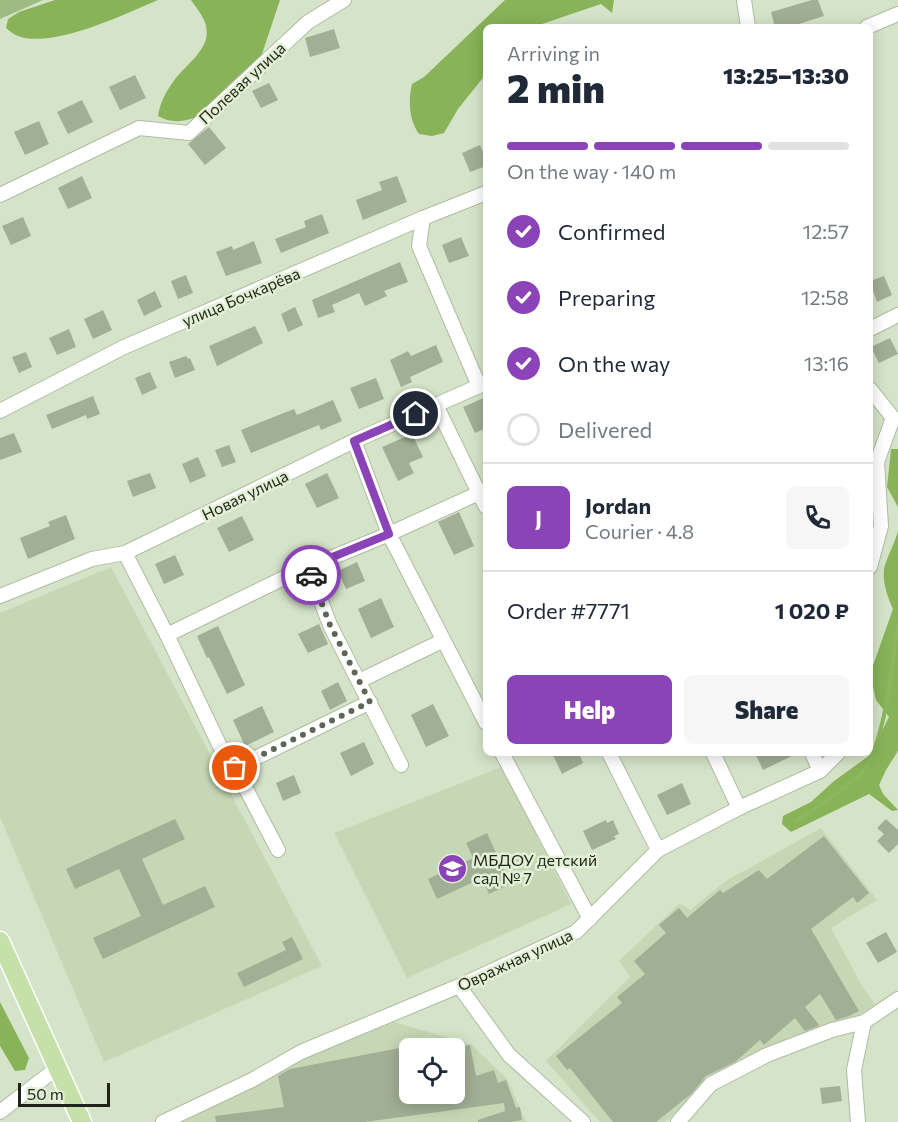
<!DOCTYPE html>
<html lang="en">
<head>
<meta charset="utf-8">
<style>
  body { margin:0; font-family:Commissioner,sans-serif; background:#f6f6f7; color:#1f2937; height:100vh; display:flex; flex-direction:column; font-size:22px; white-space:nowrap }
  * { box-sizing:border-box; margin:0 }
  p { font-size:20px; color:#747a83 }
  .icon { flex:none; width:33px; height:33px; fill:none; stroke:currentColor; stroke-width:2; stroke-linecap:round; stroke-linejoin:round }
  .map { position:relative; flex:1; overflow:hidden }
  .panel { position:absolute; left:483px; top:24px; width:390px; height:732px; display:flex; flex-direction:column; background:#fff; border-radius:9px; box-shadow:0 3px 15px #0003 }
  .panel>* { flex:none }
  .fabs { position:absolute; left:399px; top:1038px; display:grid; gap:12px }
  .fabs a { display:grid; place-items:center; width:66px; height:66px; border-radius:9px; background:#fff; box-shadow:0 3px 15px #0003; font-size:30px }
  .scale { position:absolute; left:18px; bottom:15px; width:92px; box-sizing:border-box; padding-left:6px; border:3px solid #1e2419; border-top:0; font-size:16px; line-height:21px; white-space:nowrap; color:#1e2419; -webkit-text-stroke:4px #e2f1d5; paint-order:stroke }
  .pin { position:absolute; display:grid; place-items:center; width:51px; height:51px; color:#fff; margin:-26px; border:3px solid #fff; border-radius:50%; box-shadow:0 2px 6px #0007 }
  .courier { position:absolute; display:grid; place-items:center; width:60px; height:60px; margin:-30px; border:4px solid #8b44b7; border-radius:50%; background:#fff; color:#222; box-shadow:0 2px 8px #0007 }
  .headline em { font-style:normal; font-weight:800 }
  .headline div { display:flex; flex-direction:column-reverse }
  .headline { display:flex; align-items:center; justify-content:space-between; height:102px; padding:0 24px }
  h1 { font-size:39px; font-weight:800; line-height:45px }
  .bar { display:grid; grid-template-columns:repeat(4,1fr); gap:9px 6px; align-content:center; height:72px; padding:0 24px }
  .bar i { height:8px; border-radius:4px; background:#e0e1e3 }
  .bar .active { background:#8b44b7 }
  .bar p { grid-column:span 4 }
  .line { display:flex; align-items:center; gap:15px; padding:0 24px; border-top:2px solid #e0e1e3 }
  .line div { flex:1 }
  .round { display:grid; place-items:center; flex:none; width:63px; height:63px; border-radius:9px; background:#f6f6f7 }
  ol { padding:0 24px; list-style:none }
  li { display:flex; align-items:center; gap:18px; height:66px }
  li p { margin-inline-start:auto }
  li .icon { padding:6px; border-radius:50%; background:#8b44b7; color:#fff; stroke-width:4 }
  li:last-child { color:#747a83 }
  li i { width:33px; height:33px; border:3px solid #e0e1e3; border-radius:50% }
  .cta { display:flex; gap:12px; margin-top:auto; padding:12px 24px }
  .cta a { flex:1; height:69px; border-radius:9px; background:#8b44b7; color:#fff; font-size:24px; font-weight:800; line-height:69px; text-align:center }
  .cta a+a { background:#f6f6f7; color:#1f2937 }
  .map>svg:first-child { display:block }
  .built { fill:#c5d7b5; fill-rule:evenodd }
  .green { fill:#9ebb81 }
  .forest { fill:#88b359 }
  .lines { fill:none; stroke-linecap:round; stroke-linejoin:round }
  .stream { stroke:#8cb75d; stroke-width:4 }
  .building { fill:#a1af95 }
  .minor-casing { stroke:#aebca2; stroke-width:16 }
  .major-casing { stroke:#fff; stroke-width:21 }
  .minor { stroke:#fff; stroke-width:14 }
  .major { stroke:#c5e0a9; stroke-width:18 }
  .done { stroke:#5e6756; stroke-width:6; stroke-dasharray:0 10.8 }
  .route { stroke:#8b44b7; stroke-width:8 }
  .labels { text-anchor:middle; stroke-width:5; stroke-linejoin:round; paint-order:stroke }
  .street-label { font-size:16px; fill:#1e2419; stroke:#e2f1d5 }
  .poi-label { font-size:16px; fill:#1e2419; stroke:#e2f1d5; text-anchor:start }
</style>
</head>
<body>
<div class="map">
<svg width="898" height="1122" viewBox="0 0 898 1122">
  <rect width="100%" height="100%" fill="#d5e4c8"/>
  <g class="built">
    <polygon points="111,567 322,966 104,1062 0,817 0,613"/>
    <polygon points="502,767 571,904 407,978 334,833"/>
    <polygon points="821,828 877,900 831,928 862,986 875,1004 847,1023 711,1083 665,1122 600,1122 546,1061 630,977 619,961 680,903 690,910 726,881"/>
    <path d="M394 1022 472 1045 507 1079 526 1122H179L278 1069ZM410 1048H454V1094H410Z"/>
  </g>
  <polygon class="green" points="0,0 43,0 0,19"/>
  <g class="forest">
    <path d="M55 0H158C125 14 53 49 18 36 14 35 10 31 6 28L8 19 19 12Z"/>
    <path d="M191 0H280L261 57 205 113C190 121 173 125 158 116 160 103 165 93 173 82 186 63 216 47 204 20 201 13 195 6 191 0Z"/>
    <path d="M505 0H614L612 13 601 4 533 27H486V74L458 109 444 133 432 136 419 134C409 120 408 101 412 84L424 77Z"/>
    <polygon points="891,449 898,449 898,507 887,487"/>
    <path d="M898 531V751L886 770 879 785 883 794 898 810 892 811 869 794 791 832 782 824 783 816 811 802 834 781 870 755 889 717 876 700 870 674 893 609C887 596 880 577 886 562 890 551 895 542 898 531Z"/>
    <polygon points="0,1002 29,1058 25,1070 15,1071 0,1046"/>
  </g>
  <g class="lines">
    <path class="stream" d="M795 822C816 807 840 793 859 776 885 751 892 663 898 626"/>
  </g>
  <g class="building">
    <polygon points="812,0 818,0 824,16 789,27 775,27 771,12"/>
    <polygon points="334,29 340,48 310,57 305,38"/>
    <polygon points="135,75 146,98 120,110 109,87"/>
    <polygon points="269,83 278,100 261,108 252,91"/>
    <polygon points="82,100 93,122 68,134 57,112"/>
    <polygon points="39,121 49,144 25,155 14,132"/>
    <polygon points="209,127 226,148 205,165 188,144"/>
    <polygon points="480,145 486,159 486,166 470,172 462,153"/>
    <polygon points="82,176 92,198 68,209 58,188"/>
    <polygon points="397,176 407,202 363,220 356,200 382,190 379,182"/>
    <polygon points="322,214 329,233 281,253 275,239 306,227 304,221"/>
    <polygon points="23,217 31,236 11,245 2,226"/>
    <polygon points="461,237 469,256 449,263 442,245"/>
    <polygon points="254,241 262,263 226,276 216,252 232,246 233,250"/>
    <polygon points="400,262 408,282 384,291 387,296 365,306 359,293 332,305 335,312 318,318 312,300"/>
    <polygon points="186,275 193,293 178,299 171,281"/>
    <polygon points="884,276 892,295 877,302 870,281"/>
    <polygon points="155,291 162,307 144,316 137,300"/>
    <polygon points="295,307 303,325 288,332 281,314"/>
    <polygon points="103,310 112,330 93,339 84,319"/>
    <polygon points="255,326 263,343 217,366 209,346"/>
    <polygon points="69,329 76,347 57,355 49,338"/>
    <polygon points="890,338 898,354 879,363 871,347"/>
    <polygon points="436,345 443,362 410,377 412,382 401,387 390,360 408,351 411,356"/>
    <polygon points="26,352 32,367 19,373 12,357"/>
    <polygon points="186,356 188,359 190,358 195,370 175,378 169,362"/>
    <polygon points="150,372 157,388 142,395 135,378"/>
    <polygon points="376,378 384,399 359,409 350,388"/>
    <polygon points="93,396 100,414 87,419 86,415 52,429 46,415"/>
    <polygon points="486,397 486,428 475,433 463,407"/>
    <polygon points="333,400 342,421 321,430 319,425 251,453 241,430 294,409 297,415"/>
    <polygon points="14,433 22,452 0,460 0,438"/>
    <polygon points="412,434 423,457 409,463 414,473 398,481 382,447"/>
    <polygon points="229,445 236,462 222,467 215,450"/>
    <polygon points="198,457 206,476 190,483 182,464"/>
    <polygon points="150,473 156,488 133,497 127,481"/>
    <polygon points="327,473 339,498 317,508 305,484"/>
    <polygon points="459,512 474,546 454,555 438,522"/>
    <polygon points="66,515 75,539 28,559 20,538 50,526 48,522"/>
    <polygon points="242,516 254,540 229,552 217,528"/>
    <polygon points="175,555 184,575 164,584 155,564"/>
    <polygon points="357,562 365,581 346,589 338,571"/>
    <polygon points="381,598 394,627 371,638 358,609"/>
    <polygon points="319,624 328,644 308,653 298,634"/>
    <polygon points="218,626 245,685 227,694 209,657 207,658 197,636"/>
    <polygon points="338,682 347,701 330,710 321,691"/>
    <polygon points="433,704 449,736 426,747 411,715"/>
    <polygon points="262,706 274,732 245,746 233,720"/>
    <polygon points="364,742 374,764 351,776 340,753"/>
    <polygon points="552,753 579,753 583,763 562,774"/>
    <polygon points="755,753 798,753 763,770"/>
    <polygon points="294,775 301,793 283,801 276,783"/>
    <polygon points="682,783 691,804 667,815 657,795"/>
    <polygon points="175,819 185,839 142,859 163,905 205,886 215,907 103,959 93,938 141,916 119,869 75,889 66,869"/>
    <polygon points="886,819 898,830 898,844 889,853 877,841 884,834 877,828"/>
    <polygon points="606,820 607,823 613,820 619,834 614,836 616,839 592,850 583,831"/>
    <polygon points="487,833 510,884 489,894 482,878 437,899 428,879 473,858 466,843"/>
    <polygon points="824,836 869,893 857,903 853,897 811,929 859,1011 849,1016 836,1020 820,994 805,1007 819,1025 818,1026 805,1031 795,1018 764,1045 760,1040 735,1062 706,1076 691,1094 656,1122 613,1122 570,1068 567,1070 556,1056 622,1003 617,997 645,974 634,961 666,933 659,925 679,908 687,918 720,890 723,893 759,870 767,879"/>
    <polygon points="886,932 897,952 878,963 866,943"/>
    <polygon points="292,937 303,959 244,987 237,973 286,950 282,942"/>
    <polygon points="470,1045 476,1076 494,1070 498,1083 506,1080 516,1108 520,1107 522,1120 510,1122 478,1122 478,1120 505,1111 504,1103 365,1122 216,1122 215,1116 284,1107 278,1076 290,1069 410,1046 410,1094 454,1094 454,1048"/>
    <polygon points="840,1086 842,1101 822,1104 820,1088"/>
  </g>
  <g class="lines">
    <defs>
      <g id="minor">
        <polyline points="744,0 748,27"/>
        <polyline points="867,27 898,14"/>
        <polyline points="0,195 139,128 189,133 308,22 344,0"/>
        <polyline points="423,218 419,246 479,386"/>
        <polyline points="870,329 898,315"/>
        <polyline points="870,389 893,418 877,462 881,526 870,567"/>
        <polyline points="436,405 479,493 486,490"/>
        <polyline points="0,411 124,347 423,218 486,193"/>
        <polyline points="354,441 389,534 486,723"/>
        <polyline points="125,553 167,635 290,575 389,534 479,493 486,507"/>
        <polyline points="308,567 330,625 401,765"/>
        <polyline points="0,596 92,559 125,553 354,441 486,383"/>
        <polyline points="167,635 227,761 235,768 278,850"/>
        <polyline points="359,681 442,641"/>
        <polyline points="502,753 590,919"/>
        <polyline points="609,753 658,850"/>
        <polyline points="713,753 739,808"/>
        <polyline points="812,753 820,771"/>
        <polyline points="235,768 370,702"/>
        <polyline points="459,986 509,1055 583,1122"/>
        <polyline points="0,1112 57,1068"/>
        <polyline points="163,1122 252,1080 301,1052 459,986 576,932 658,850 739,808 820,771 838,753"/>
        <polyline points="678,1122 711,1084 767,1055 832,1030 864,1022 898,999"/>
        <polyline points="858,1122 854,1070 864,1022"/>
      </g>
      <polyline id="major" points="0,941 82,1122"/>
    </defs>
    <use href="#minor" class="minor-casing"/>
    <use href="#major" class="major-casing"/>
    <use href="#minor" class="minor"/>
    <use href="#major" class="major"/>
  </g>
  <g class="lines">
    <polyline class="done" points="235,768 370,702 330,625 311,575"/>
    <polyline class="route" points="311,575 308,567 389,534 354,441 416,414"/>
  </g>
  <defs>
    <symbol id="school-disc" viewBox="-11 -11 22 22"><circle r="9.5" fill="#8b44b7" stroke="#e2f1d5"/><path d="M0-5L7-2L0 1L-7-2ZM-4 1L0 2.5L4 1V4Q0 6-4 4Z" fill="#fff"/></symbol>
  </defs>
  <g fill-rule="evenodd">
    <use href="#school-disc" x="436" y="852" width="33" height="33"/>
  </g>
  <g class="labels">
    <g class="street-label">
      <text transform="translate(242 83) rotate(-43)" y="6">Полевая улица</text>
      <text transform="translate(241 297) rotate(-23)" y="6">улица Бочкарёва</text>
      <text transform="translate(245 495) rotate(-26)" y="6">Новая улица</text>
      <text transform="translate(515 960) rotate(-25)" y="6">Овражная улица</text>
    </g>
    <g class="poi-label">
      <text x="473" y="866">МБДОУ детский<tspan x="473" dy="18">сад № 7</tspan></text>
    </g>
  </g>
</svg>
<div class="fabs">
<a><svg class="icon" aria-label="locate" viewBox="0 0 24 24"><circle cx="12" cy="12" r="6"/><path d="M12 2v4M12 18v4M2 12h4M18 12h4"/></svg></a>
</div>
<div class="scale">50 m</div>
<div class="pin" style="left:235px;top:768px;background:#ea580c"><svg class="icon" aria-label="bag" viewBox="0 0 24 24"><path d="M5 8h14l-1 12H6zM9 8a3 3 0 0 1 6 0"/></svg></div>
<div class="pin" style="left:416px;top:414px;background:#1f2937"><svg class="icon" aria-label="home" viewBox="0 0 24 24"><path d="M3 11l9-7 9 7M6 9v11h12V9"/></svg></div>
<div class="courier" style="left:311px;top:575px"><svg class="icon" aria-label="car" viewBox="0 0 24 24"><path d="M5 17H2v-5l4-1 3-4h7l3 4 3 1v5h-3M9 17h6M6 11h13"/><circle cx="7" cy="17" r="2"/><circle cx="17" cy="17" r="2"/></svg></div>
<section class="panel">
<div class="headline"><div><h1>2 min</h1><p>Arriving in</p></div><em>13:25–13:30</em></div>
<div class="bar"><i class="active"></i><i class="active"></i><i class="active"></i><i></i><p>On the way · 140 m</p></div>
<ol>
<li><svg class="icon" aria-label="check" viewBox="0 0 24 24"><path d="M5 12l5 5 9-10"/></svg>Confirmed<p>12:57</p></li>
<li><svg class="icon" aria-label="check" viewBox="0 0 24 24"><path d="M5 12l5 5 9-10"/></svg>Preparing<p>12:58</p></li>
<li><svg class="icon" aria-label="check" viewBox="0 0 24 24"><path d="M5 12l5 5 9-10"/></svg>On the way<p>13:16</p></li>
<li><i></i>Delivered</li>
</ol>
<div class="line" style="height:108px"><b class="round" style="background:#8b44b7;color:#fff">J</b><div><b>Jordan</b><p>Courier · 4.8</p></div><a class="round"><svg class="icon" aria-label="phone" viewBox="0 0 24 24"><path d="M5 4h4l2 5-3 2q2 4 5 5l2-3 5 2v4C11 20 4 13 5 4z"/></svg></a></div>
<div class="line" style="height:78px"><div>Order #7771</div><b>1 020 ₽</b></div>
<div class="cta"><a>Help</a><a>Share</a></div>
</section>
</div>
</body>
</html>
